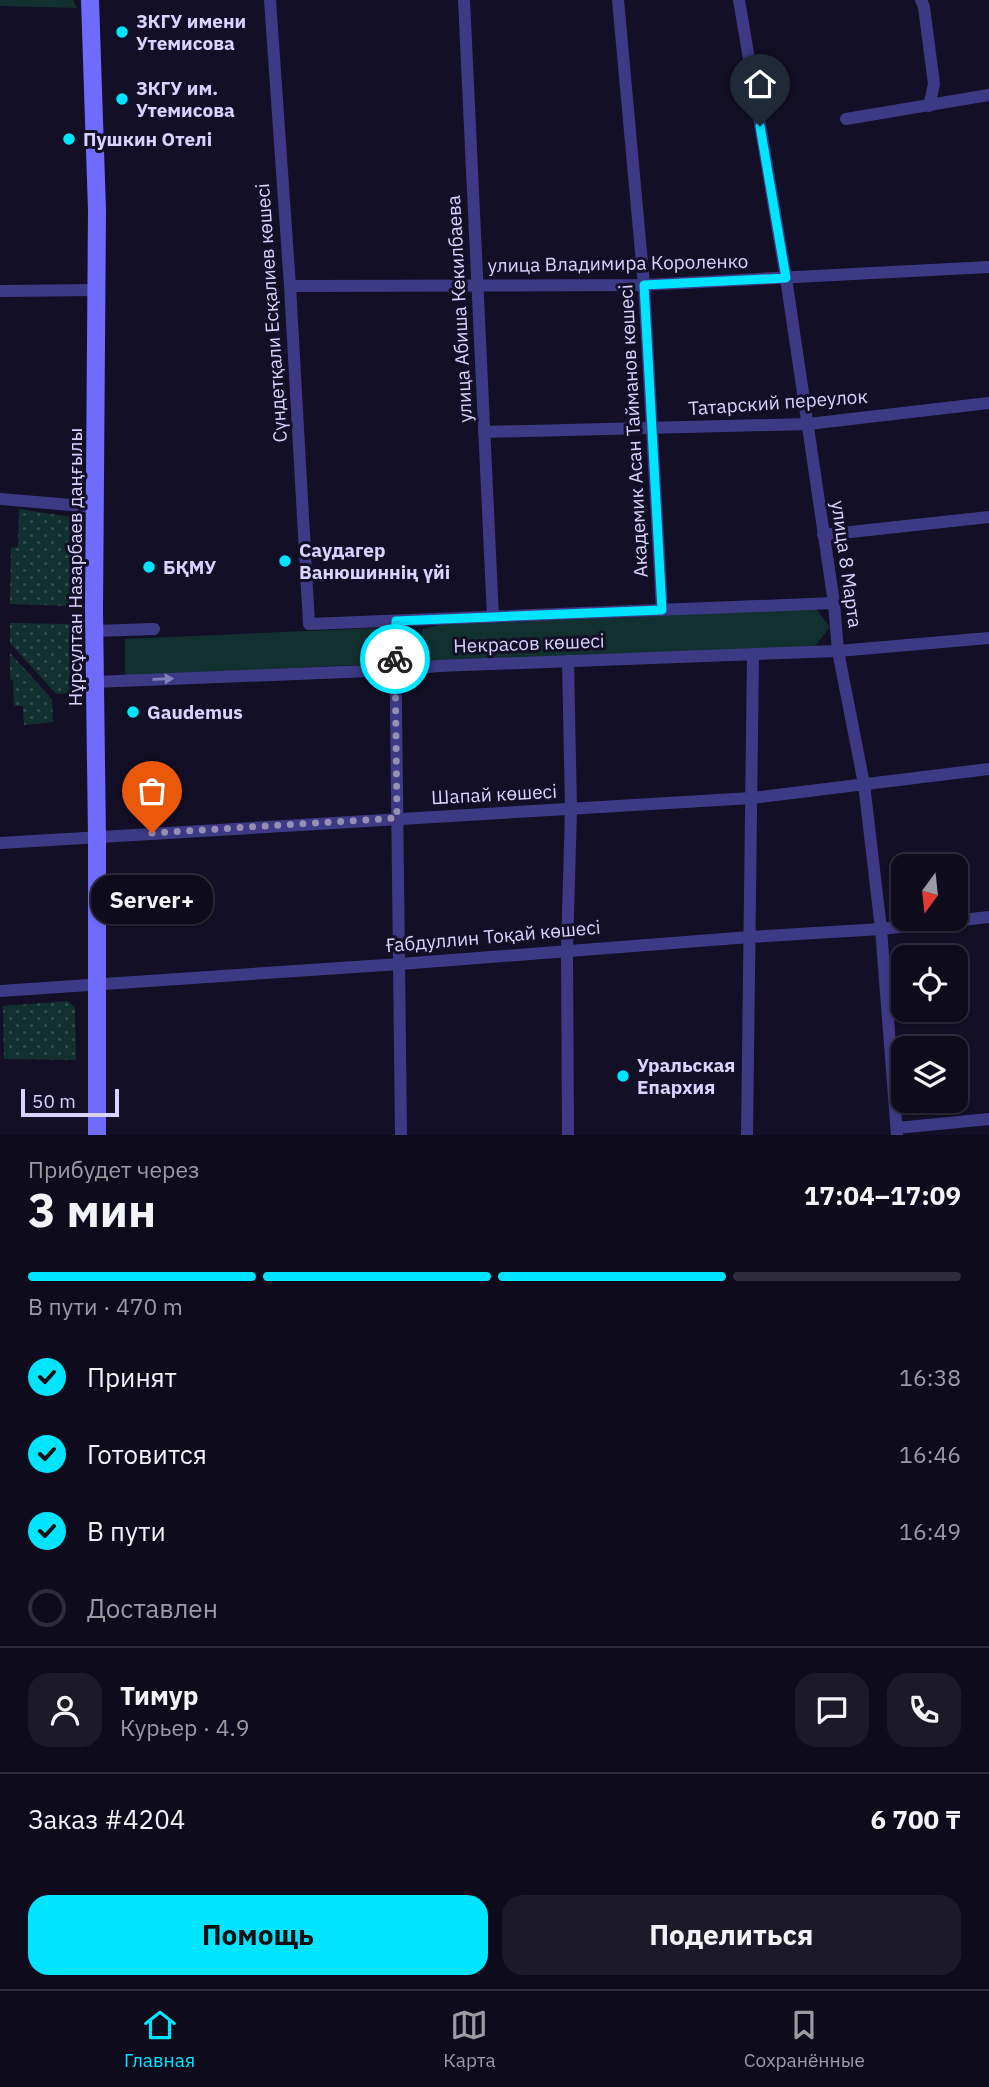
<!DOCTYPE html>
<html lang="ru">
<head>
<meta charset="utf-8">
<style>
  body { margin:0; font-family:"IBM Plex Sans",sans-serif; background:#1c1929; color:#f1f3f6; height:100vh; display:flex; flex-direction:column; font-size:26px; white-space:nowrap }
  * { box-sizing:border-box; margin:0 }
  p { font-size:23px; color:#9b9ba3 }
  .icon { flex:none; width:38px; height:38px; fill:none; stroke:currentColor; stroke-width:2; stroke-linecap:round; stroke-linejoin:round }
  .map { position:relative; height:1135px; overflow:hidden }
  .sheet { display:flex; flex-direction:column; background:#0e0b1c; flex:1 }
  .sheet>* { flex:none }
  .needle { width:46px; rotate:195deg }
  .buttons { position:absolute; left:891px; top:854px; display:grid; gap:14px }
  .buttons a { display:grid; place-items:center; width:77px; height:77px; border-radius:14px; background:#0e0b1c; box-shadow:0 2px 5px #0004,0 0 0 2px #2e2b3b; font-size:35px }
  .scale { position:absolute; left:21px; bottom:18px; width:98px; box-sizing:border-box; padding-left:7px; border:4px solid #d9d4ff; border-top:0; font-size:19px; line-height:24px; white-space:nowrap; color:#d9d4ff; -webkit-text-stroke:5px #130f26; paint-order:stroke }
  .pin { position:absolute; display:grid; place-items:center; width:60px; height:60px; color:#fff; margin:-72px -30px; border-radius:50% 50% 50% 0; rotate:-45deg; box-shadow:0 0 7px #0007 }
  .pin .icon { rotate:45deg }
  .courier { position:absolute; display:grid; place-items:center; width:70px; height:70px; margin:-35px; border:5px solid #00e5ff; border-radius:50%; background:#fff; color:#222; box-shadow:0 2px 9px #0007 }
  .bubble { position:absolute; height:49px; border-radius:21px; background:#0e0b1c; box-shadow:0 2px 5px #0004,0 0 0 2px #2e2b3b; font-size:23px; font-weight:800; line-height:49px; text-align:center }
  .overview em { font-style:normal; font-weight:800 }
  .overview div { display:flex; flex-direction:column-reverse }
  .overview { display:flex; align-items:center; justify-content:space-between; height:119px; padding:0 28px }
  h1 { font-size:46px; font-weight:800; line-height:52px }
  .bar { display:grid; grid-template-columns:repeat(4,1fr); gap:10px 7px; align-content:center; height:84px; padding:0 28px }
  .bar i { height:9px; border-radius:5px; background:#2e2b3b }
  .bar .current { background:#00e5ff }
  .bar p { grid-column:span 4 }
  .line { display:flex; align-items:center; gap:18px; padding:0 28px; border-top:2px solid #2e2b3b }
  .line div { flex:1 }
  .round { display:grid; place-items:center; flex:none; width:74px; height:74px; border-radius:21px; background:#1c1929 }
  ol { padding:0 28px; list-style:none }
  li { display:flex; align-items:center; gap:21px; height:77px }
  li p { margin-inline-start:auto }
  li .icon { padding:7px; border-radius:50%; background:#00e5ff; color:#111; stroke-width:4 }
  li:last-child { color:#9b9ba3 }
  li i { width:38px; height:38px; border:4px solid #2e2b3b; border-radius:50% }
  .cta { display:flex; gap:14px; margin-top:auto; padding:14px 28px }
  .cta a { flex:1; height:80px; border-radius:21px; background:#00e5ff; color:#111; font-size:28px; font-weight:800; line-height:80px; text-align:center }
  .cta a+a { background:#1c1929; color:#f1f3f6 }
  .dock { display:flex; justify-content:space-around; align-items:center; height:98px; border-top:2px solid #2e2b3b; background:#0e0b1c; font-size:19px; color:#9b9ba3 }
  .dock a { display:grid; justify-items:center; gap:4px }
  .dock .current { color:#00e5ff }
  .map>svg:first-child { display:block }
  .grass { fill:url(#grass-dots) }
  .park { fill:#12302f }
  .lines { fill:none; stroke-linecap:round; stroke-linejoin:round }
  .minor { stroke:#3d3a85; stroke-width:12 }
  .secondary { stroke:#6f6bff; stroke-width:18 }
  .oneway { fill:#837fbc }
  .done { stroke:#948fb3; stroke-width:7; stroke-dasharray:0 12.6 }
  .route { stroke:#00e5ff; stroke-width:9 }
  .poi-dot { fill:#00e5ff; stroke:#130f26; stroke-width:2.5 }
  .labels { text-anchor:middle; stroke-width:6; stroke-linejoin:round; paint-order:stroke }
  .poi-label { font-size:19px; font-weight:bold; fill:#d9d4ff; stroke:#130f26; text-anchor:start }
  .street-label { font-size:19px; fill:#d9d4ff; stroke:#130f26 }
</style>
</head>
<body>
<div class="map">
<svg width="989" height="1135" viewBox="0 0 989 1135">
  <defs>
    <pattern id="grass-dots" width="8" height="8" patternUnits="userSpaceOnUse" patternTransform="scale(1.75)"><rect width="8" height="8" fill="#12302f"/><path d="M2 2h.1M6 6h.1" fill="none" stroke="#344d4e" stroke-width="1.8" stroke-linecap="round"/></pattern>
  </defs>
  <rect width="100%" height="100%" fill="#130f26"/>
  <g class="grass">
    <polygon points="19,509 71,517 70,606 10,604 11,548 18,547"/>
    <polygon points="10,623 70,624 70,693 56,694 10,643"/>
    <polygon points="10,653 52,699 53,722 24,725 23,706 14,706 13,680 10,679"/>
    <polygon points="68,1001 75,1008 76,1060 4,1059 3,1006"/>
  </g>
  <g class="park">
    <polygon points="0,0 73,0 77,8 0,6"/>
    <polygon points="816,609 830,627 815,646 439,662 425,661 418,645 423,629 438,625"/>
    <polygon points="375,628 384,647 376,664 125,676 125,639"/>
  </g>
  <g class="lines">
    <g class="minor">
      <polyline points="270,0 290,286 309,624 834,603"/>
      <polyline points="464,0 493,617"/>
      <polyline points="618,0 644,285 662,610"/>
      <polyline points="739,0 786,278 834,603 838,651 864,784 881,929 897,1135"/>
      <polyline points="921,0 924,7 934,84 929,106"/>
      <polyline points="846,119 989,95"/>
      <polyline points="290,286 644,285 989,267"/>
      <polyline points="0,291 97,290"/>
      <polyline points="484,432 808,424 989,403"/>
      <polyline points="0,499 95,507"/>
      <polyline points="823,535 989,517"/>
      <polyline points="395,621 401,1135"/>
      <polyline points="94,631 154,629"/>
      <polyline points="94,682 395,670 439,666 838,651 989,638"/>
      <polyline points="0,843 752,798 989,769"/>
      <polyline points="0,991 400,964 750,937 881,929 989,917"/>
      <polyline points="897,1128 989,1119"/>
      <polyline points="568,1135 567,949 571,809 568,661"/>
      <polyline points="747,1135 753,654"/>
    </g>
    <polyline class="secondary" points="90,0 97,210 94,611 97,837 97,1135"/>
  </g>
  <defs><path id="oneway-solid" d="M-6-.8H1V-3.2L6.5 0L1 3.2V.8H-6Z" transform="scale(1.75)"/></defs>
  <use class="oneway" href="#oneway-solid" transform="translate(163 679) rotate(-2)"/>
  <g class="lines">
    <polyline class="done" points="152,833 397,818 395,659"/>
    <polyline class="route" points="395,659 396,621 662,610 644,285 786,278 760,126"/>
  </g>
  <g class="poi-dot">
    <circle cx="122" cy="32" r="7"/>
    <circle cx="122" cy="99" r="7"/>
    <circle cx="69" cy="139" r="7"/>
    <circle cx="285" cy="561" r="7"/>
    <circle cx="149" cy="567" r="7"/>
    <circle cx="133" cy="712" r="7"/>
    <circle cx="623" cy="1076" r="7"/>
  </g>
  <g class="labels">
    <g class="poi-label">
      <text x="136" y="28">ЗКГУ имени<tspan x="136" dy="22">Утемисова</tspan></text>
      <text x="136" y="95">ЗКГУ им.<tspan x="136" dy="22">Утемисова</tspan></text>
      <text x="83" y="146">Пушкин Отелі</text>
      <text x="299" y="557">Саудагер<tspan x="299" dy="22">Ванюшиннің үйі</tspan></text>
      <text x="163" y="574">БҚМУ</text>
      <text x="147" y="719">Gaudemus</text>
      <text x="637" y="1072">Уральская<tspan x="637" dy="22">Епархия</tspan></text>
    </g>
    <g class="street-label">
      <text transform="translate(618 263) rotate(-1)" y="7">улица Владимира Короленко</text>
      <text transform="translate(459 309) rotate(-93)" y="7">улица Абиша Кекилбаева</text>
      <text transform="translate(271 313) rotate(-94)" y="7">Сүндетқали Есқалиев көшесі</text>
      <text transform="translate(778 402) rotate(-4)" y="7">Татарский переулок</text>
      <text transform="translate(633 431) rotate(-93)" y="7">Академик Асан Тайманов көшесі</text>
      <text transform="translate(847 564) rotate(82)" y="7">улица 8 Марта</text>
      <text transform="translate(75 567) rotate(-90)" y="7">Нұрсұлтан Назарбаев даңғылы</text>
      <text transform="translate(529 643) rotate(-2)" y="7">Некрасов көшесі</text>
      <text transform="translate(494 794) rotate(-3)" y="7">Шапай көшесі</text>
      <text transform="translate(493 936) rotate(-5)" y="7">Ғабдуллин Тоқай көшесі</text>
    </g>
  </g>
</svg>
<div class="buttons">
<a><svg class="needle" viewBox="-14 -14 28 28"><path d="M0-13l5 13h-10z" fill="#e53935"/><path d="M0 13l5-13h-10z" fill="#9b9ba3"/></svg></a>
<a><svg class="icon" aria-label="locate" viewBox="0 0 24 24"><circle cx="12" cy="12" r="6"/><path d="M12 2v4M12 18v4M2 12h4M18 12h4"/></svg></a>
<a><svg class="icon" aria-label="layers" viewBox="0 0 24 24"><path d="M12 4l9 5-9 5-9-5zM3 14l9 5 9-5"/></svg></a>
</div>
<div class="scale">50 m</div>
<div class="pin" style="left:152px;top:833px;background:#ea580c"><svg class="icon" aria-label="bag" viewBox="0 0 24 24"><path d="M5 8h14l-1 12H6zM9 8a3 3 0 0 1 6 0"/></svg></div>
<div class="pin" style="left:760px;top:126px;background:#1f2937"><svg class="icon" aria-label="home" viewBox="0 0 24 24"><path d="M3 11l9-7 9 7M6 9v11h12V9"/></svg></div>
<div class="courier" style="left:395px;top:659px"><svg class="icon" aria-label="bike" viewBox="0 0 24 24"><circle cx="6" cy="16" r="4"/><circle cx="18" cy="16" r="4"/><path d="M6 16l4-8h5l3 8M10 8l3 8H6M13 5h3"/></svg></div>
<div class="bubble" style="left:91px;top:875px;width:122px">Server+</div>
</div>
<section class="sheet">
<div class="overview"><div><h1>3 мин</h1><p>Прибудет через</p></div><em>17:04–17:09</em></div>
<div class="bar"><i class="current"></i><i class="current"></i><i class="current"></i><i></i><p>В пути · 470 m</p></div>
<ol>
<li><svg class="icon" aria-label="check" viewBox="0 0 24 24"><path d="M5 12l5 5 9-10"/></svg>Принят<p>16:38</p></li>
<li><svg class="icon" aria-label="check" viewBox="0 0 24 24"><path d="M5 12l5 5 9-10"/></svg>Готовится<p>16:46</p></li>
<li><svg class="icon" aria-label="check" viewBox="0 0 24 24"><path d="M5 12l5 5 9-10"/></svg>В пути<p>16:49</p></li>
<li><i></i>Доставлен</li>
</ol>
<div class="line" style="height:126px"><a class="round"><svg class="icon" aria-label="person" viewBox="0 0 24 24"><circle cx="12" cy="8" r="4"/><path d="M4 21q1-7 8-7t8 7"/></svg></a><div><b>Тимур</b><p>Курьер · 4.9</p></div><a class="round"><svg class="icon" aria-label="chat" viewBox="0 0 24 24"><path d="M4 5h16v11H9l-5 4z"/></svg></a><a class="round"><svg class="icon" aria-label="phone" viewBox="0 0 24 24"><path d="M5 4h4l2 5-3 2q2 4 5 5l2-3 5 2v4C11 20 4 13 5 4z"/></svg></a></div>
<div class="line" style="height:91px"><div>Заказ #4204</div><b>6 700 ₸</b></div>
<div class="cta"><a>Помощь</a><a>Поделиться</a></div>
</section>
<nav class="dock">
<a class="current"><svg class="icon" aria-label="home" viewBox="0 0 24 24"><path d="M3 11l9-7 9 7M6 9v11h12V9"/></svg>Главная</a>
<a><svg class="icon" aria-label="map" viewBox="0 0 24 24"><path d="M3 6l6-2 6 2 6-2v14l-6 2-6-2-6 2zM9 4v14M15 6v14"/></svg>Карта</a>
<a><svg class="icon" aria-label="saved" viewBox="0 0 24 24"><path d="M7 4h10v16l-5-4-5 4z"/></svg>Сохранённые</a>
</nav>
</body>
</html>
